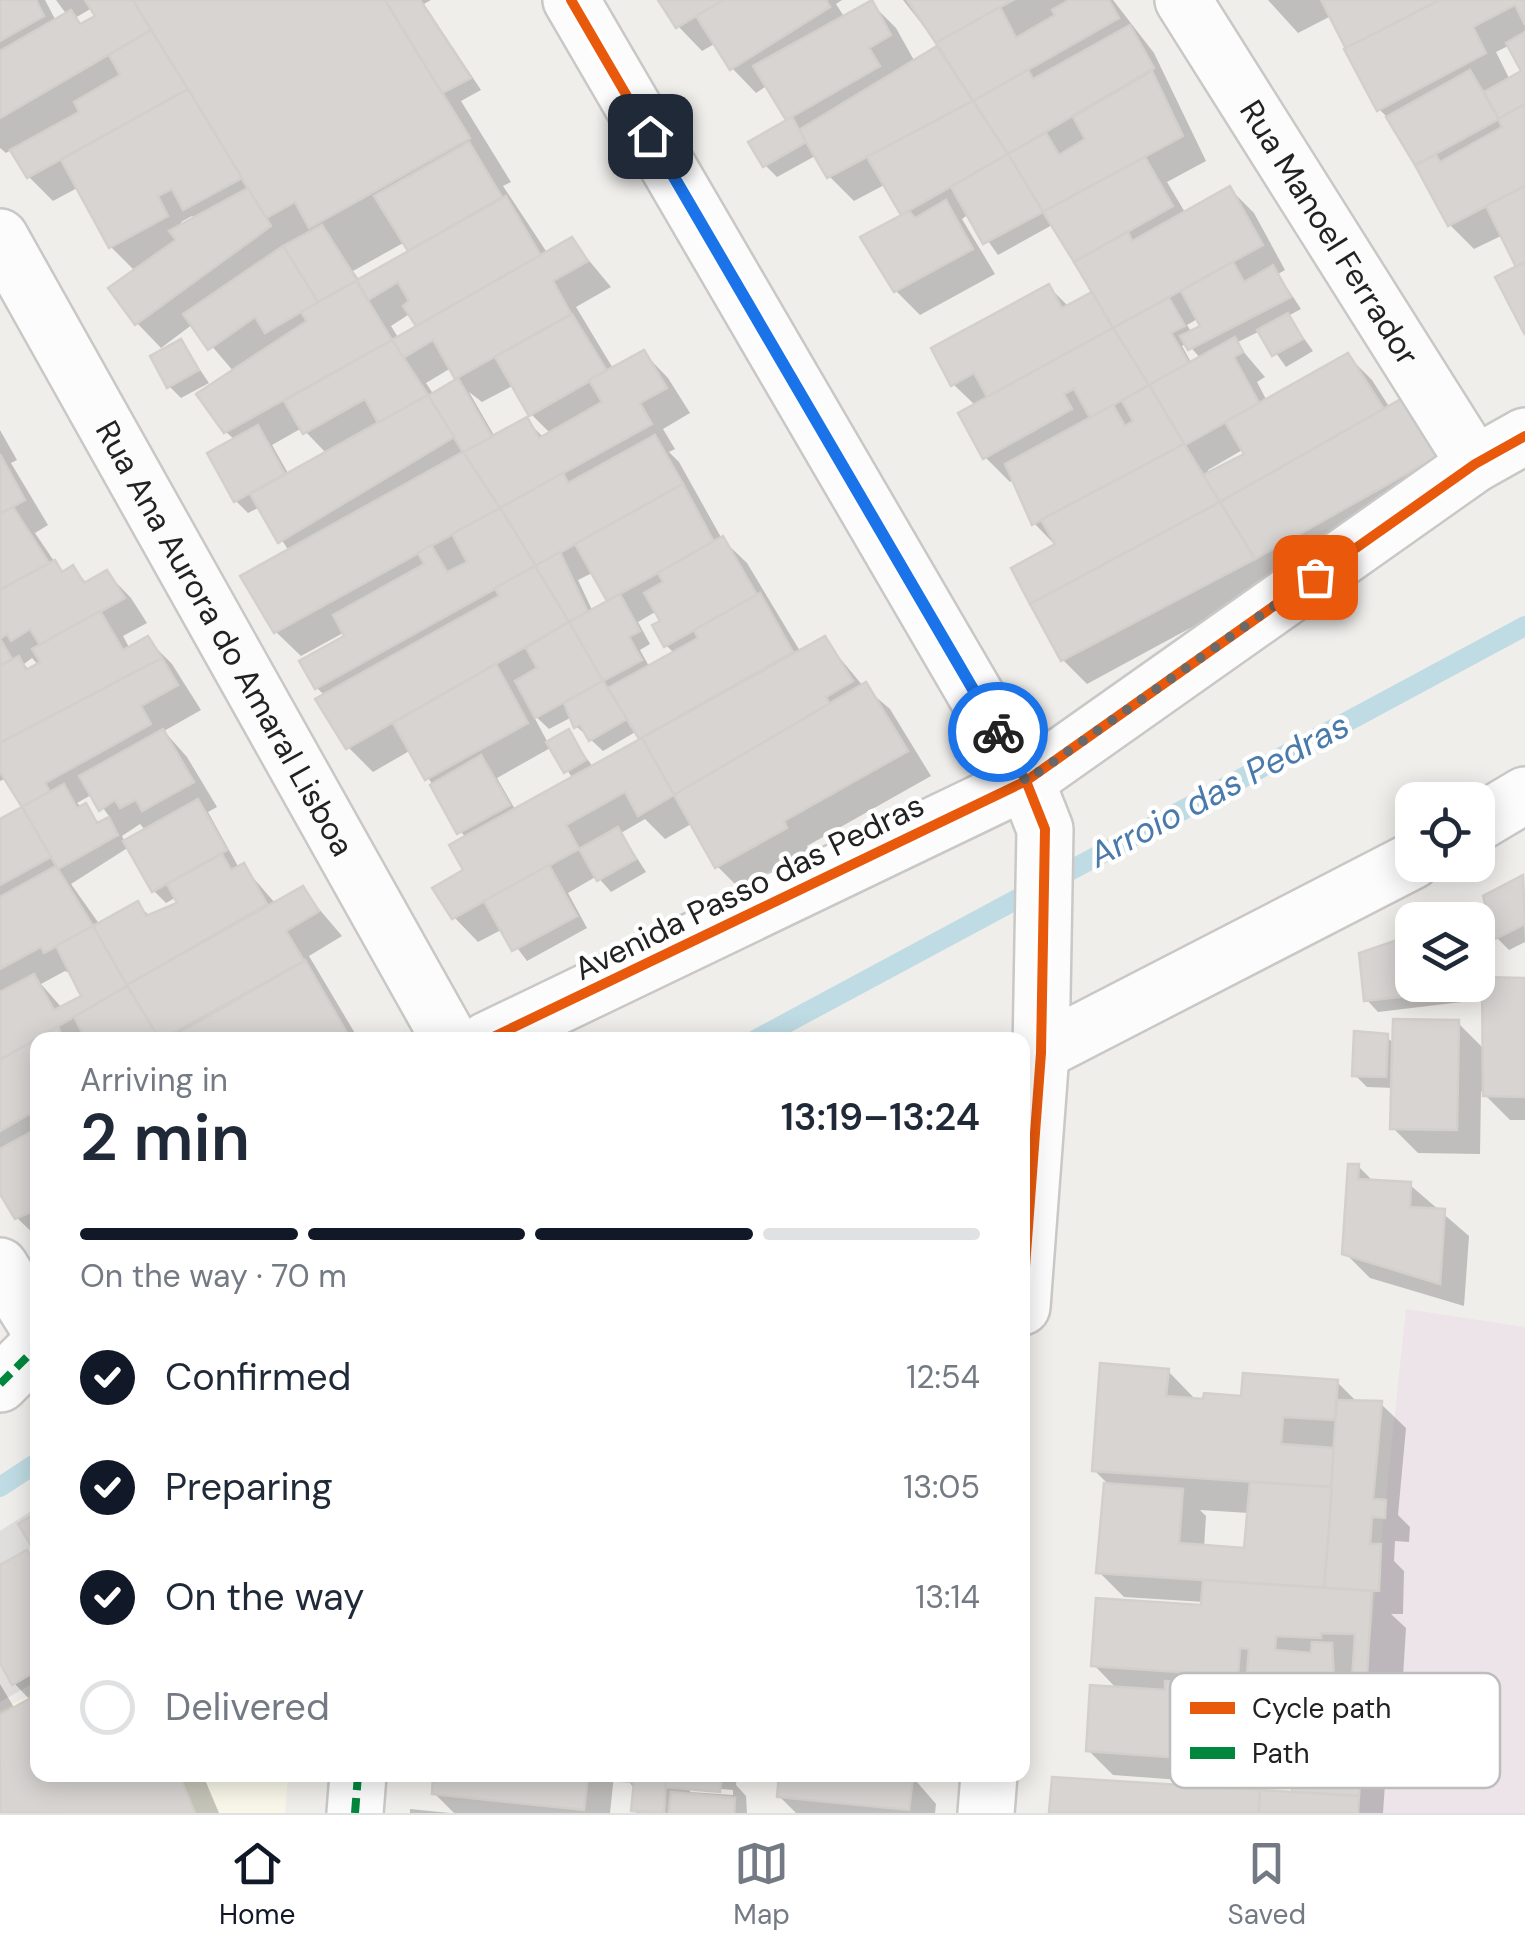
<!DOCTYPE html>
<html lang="en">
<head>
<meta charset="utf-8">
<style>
  body { margin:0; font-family:"DM Sans",sans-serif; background:#f6f6f7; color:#1f2937; height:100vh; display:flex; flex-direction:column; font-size:38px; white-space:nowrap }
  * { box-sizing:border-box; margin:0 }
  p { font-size:32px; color:#747a83 }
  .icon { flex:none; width:55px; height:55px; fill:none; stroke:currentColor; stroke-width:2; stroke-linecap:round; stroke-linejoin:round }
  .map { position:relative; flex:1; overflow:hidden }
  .details { position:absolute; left:30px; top:1032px; width:1000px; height:750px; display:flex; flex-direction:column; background:#fff; border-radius:20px; box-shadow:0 5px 25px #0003 }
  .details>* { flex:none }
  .tools { position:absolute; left:1395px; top:782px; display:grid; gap:20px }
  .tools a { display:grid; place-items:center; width:100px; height:100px; border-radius:20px; background:#fff; box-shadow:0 5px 25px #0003; font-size:50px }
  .pin { position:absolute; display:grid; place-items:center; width:85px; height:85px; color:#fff; margin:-42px; border-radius:20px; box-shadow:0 5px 15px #0006 }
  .courier { position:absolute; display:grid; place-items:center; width:100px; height:100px; margin:-50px; border:8px solid #1a73e8; border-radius:50%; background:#fff; color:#222; box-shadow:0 2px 12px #0007 }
  .overview em { font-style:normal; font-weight:600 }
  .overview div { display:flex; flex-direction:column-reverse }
  .overview { display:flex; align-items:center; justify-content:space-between; height:170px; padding:0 50px }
  h1 { font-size:65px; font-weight:600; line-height:75px }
  .bar { display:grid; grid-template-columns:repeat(4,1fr); gap:15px 10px; align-content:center; height:120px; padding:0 50px }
  .bar i { height:12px; border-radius:8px; background:#e0e1e3 }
  .bar .current { background:#111827 }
  .bar p { grid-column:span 4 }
  ol { padding:0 50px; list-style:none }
  li { display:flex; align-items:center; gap:30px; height:110px }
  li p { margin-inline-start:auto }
  li .icon { padding:10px; border-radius:50%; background:#111827; color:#fff; stroke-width:4 }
  li:last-child { color:#747a83 }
  li i { width:55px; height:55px; border:5px solid #e0e1e3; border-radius:50% }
  .dock { display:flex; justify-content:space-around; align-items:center; height:140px; border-top:2px solid #e0e1e3; background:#fff; font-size:28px; color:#747a83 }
  .dock a { display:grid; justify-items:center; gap:5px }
  .dock .current { color:#111827 }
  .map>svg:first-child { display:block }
  .residential { fill:#dfdedc }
  .industrial { fill:#ede4e9 }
  .education { fill:#f8f7e8 }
  .shadow { fill:#0003; fill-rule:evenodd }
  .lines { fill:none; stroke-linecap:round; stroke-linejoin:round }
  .stream { stroke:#bfdbe3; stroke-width:20 }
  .building { fill:#d7d4d2; stroke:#d3d0cc; stroke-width:2.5; fill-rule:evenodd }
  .minor-casing { stroke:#c9c8c7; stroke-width:60 }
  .minor { stroke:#fdfcfc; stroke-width:55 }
  .quiet { stroke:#00873e; stroke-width:8; stroke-dasharray:15 8; stroke-linecap:butt }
  .cycleway-casing { stroke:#fff; stroke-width:16 }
  .cycleway { stroke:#e8590c; stroke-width:10 }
  .done { stroke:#6a6968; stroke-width:10; stroke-dasharray:0 18 }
  .route { stroke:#1a73e8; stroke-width:12 }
  .labels { text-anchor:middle; stroke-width:9; stroke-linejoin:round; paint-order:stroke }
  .street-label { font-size:32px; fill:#222; stroke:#fff }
  .water-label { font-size:35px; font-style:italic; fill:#4a7aab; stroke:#fff }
  .key { fill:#fff; stroke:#bdbdbd; stroke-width:2.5 }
  .key-label { font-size:28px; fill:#222 }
</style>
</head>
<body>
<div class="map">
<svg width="1525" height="1813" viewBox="0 0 1525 1813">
  <rect width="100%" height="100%" fill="#f0eeeb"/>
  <polygon class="residential" points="37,1507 37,1681 0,1702 0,1531"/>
  <polygon class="industrial" points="1406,1309 1525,1327 1525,1813 1352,1813"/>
  <polygon class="education" points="37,1691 38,1775 288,1775 285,1813 0,1813 0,1711"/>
  <g class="shadow">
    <path d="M0 0H45L56 21 67 15 56 0H431L424 4 481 90 461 101 511 182 503 186 548 254 572 240 611 287 576 307 614 370 644 353 668 378 690 413 663 429 675 449 669 452 679 462 722 539 747 563 800 651 824 639 863 686 890 709 931 776 807 846 810 853 742 891 717 866 693 823 665 839 645 819 621 833 646 872 611 892 597 876 568 893 587 928 527 961 503 929 478 942 454 917 466 871V839L411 750 373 772 348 747 325 696 317 688 348 637 345 632 301 656 276 632 289 551 260 507 248 513 236 501 210 454 235 440 226 432 234 372 193 324 161 348 137 323 136 272 111 247 79 187 53 201 29 177 13 149 6 153 0 148ZM92 8 98 17 83 26 75 18ZM192 216 196 219 183 227 181 222ZM405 242 411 252 360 281 353 271ZM411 313 419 326 399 339 391 326ZM451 368 460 380 434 395 426 383ZM514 385 531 414 551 434 544 438 526 420 495 437 469 392 482 402ZM302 428 327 454 289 475 272 445ZM594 572 611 602 593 612 578 580ZM657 611 666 645 675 654 650 668 640 650 650 644 638 622ZM532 713 549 729 572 717 576 726 603 751 637 731 642 740 593 767 568 732 548 743ZM552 747 573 779 516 811 497 778Z"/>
    <path d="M661 0H842L836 4 845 18 871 3 896 28 915 62 940 47 903 0H1113L1154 53 1206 161 1167 182 1186 214 1230 189 1254 213 1285 270 1278 274 1301 309 1288 316 1313 351 1286 367 1260 331 1236 343 1265 377 1257 382 1267 401 1348 356 1372 380 1390 408 1401 402 1426 427 1460 482 1087 684 1063 660 1056 546 1034 523 1014 479 1010 482 985 457 976 406 953 384 1049 287 1069 307 1095 293 1054 224 998 255 969 214 962 219 995 274 920 315 896 291 904 216 886 184 854 201 829 176 817 155 777 177 765 165 791 121 768 85 756 93 732 68 716 43 702 51 678 26ZM1199 318 1203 327 1192 333 1187 325ZM1187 343 1201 359 1192 364 1182 346ZM1244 449 1247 455 1210 474 1208 470Z"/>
    <path d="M1268 0H1525V326L1520 268 1503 235 1474 249 1450 225 1391 121 1379 109 1331 16 1298 33ZM1510 45 1524 72 1510 80 1496 52Z"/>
    <polygon points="181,342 209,383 181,398 169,386"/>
    <path d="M0 430 17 460 11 463 48 525 35 533 56 564 65 573 72 568 88 584 107 573 131 598 147 623 123 636 130 649 148 640 172 664 201 710 164 731 187 757 217 807 208 812 239 868 243 866 275 903 303 890 342 936 309 956 359 1040H38V1238L17 1218 0 1189V822L25 808 7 778 0 781ZM32 658 39 666 30 671 24 664ZM93 794 111 819 101 824 77 803ZM140 824 146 831 125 842 122 836ZM129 847 154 891 166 903 175 898 181 905 151 917 137 904 100 925 71 884ZM65 971 73 975 85 997 62 1008 41 984Z"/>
    <polygon points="1523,878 1525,942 1509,950 1497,938"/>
    <polygon points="1412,938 1412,985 1460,985 1462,1002 1378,1012 1366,999"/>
    <polygon points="1525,981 1525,1120 1510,1120 1481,1091 1480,1154 1418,1153 1393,1128 1394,1088 1367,1087 1355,1075 1387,1037 1395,1045 1458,1023 1485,1050"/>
    <polygon points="1358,1166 1374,1182 1410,1185 1469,1236 1464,1306 1370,1278 1345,1253"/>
    <path d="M1168 1371 1197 1401 1244 1399 1337 1382 1358 1403 1381 1404 1406 1428 1398 1515 1410 1527 1409 1542 1395 1541 1394 1561 1404 1571 1403 1614H1391L1406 1628 1400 1726 1389 1725 1383 1813H1052L1294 1794 1297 1756 1275 1755 1272 1784 1235 1775 1234 1784 1113 1775 1088 1750 1118 1690 1094 1665 1204 1608V1602L1124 1597 1099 1572 1111 1487 1094 1470ZM1200 1510 1249 1513 1246 1550 1204 1548 1206 1516Z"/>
    <polygon points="26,1553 38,1564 38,1775 203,1775 219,1813 0,1813 0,1684 15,1709 31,1701 15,1684 0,1657 0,1568"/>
    <polygon points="436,1775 614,1775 610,1813 454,1813 434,1793"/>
    <path d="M625 1775H737L736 1785 746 1796 747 1813H636V1792ZM690 1786 733 1790V1795L690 1792Z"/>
    <polygon points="781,1775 911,1775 936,1804 935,1813 796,1813 779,1796"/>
    <polygon points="410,1809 450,1813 410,1813"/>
  </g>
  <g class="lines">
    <g class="stream">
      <polyline points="755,1040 1525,626"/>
      <polyline points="0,1487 38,1462"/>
    </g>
  </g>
  <g class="building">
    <polygon points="0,0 36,0 44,16 0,41"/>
    <polygon points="85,0 133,0 151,30 0,118 0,51 71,10 80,24 95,16"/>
    <polygon points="133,0 385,0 470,138 309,228 295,202 266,218"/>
    <polygon points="385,0 420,0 471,78 442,93"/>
    <polygon points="658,0 724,0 676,28"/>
    <polygon points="724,0 826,0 830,7 730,70 696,16"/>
    <polygon points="872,0 891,35 869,48 880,66 786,120 753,66"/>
    <polygon points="907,0 1013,0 936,43"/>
    <polygon points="1069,0 1109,0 1119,18 973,101 936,43 1000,7 1016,38 1055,15 1052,10"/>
    <polygon points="1321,0 1440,0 1346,49"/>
    <polygon points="1440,0 1525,0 1525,25 1515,5 1473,27 1486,53 1377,111 1344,49"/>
    <polygon points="1130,25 1154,68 1008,154 973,101 1028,70 1033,79"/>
    <polygon points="151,30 188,89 27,178 10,150 79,112 74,102 120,75 109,55"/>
    <polygon points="1525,32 1525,104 1499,119 1484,92 1521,71 1506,43"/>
    <polygon points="937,46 973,101 827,178 799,130"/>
    <polygon points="1470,70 1499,119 1415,165 1386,117"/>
    <polygon points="1152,71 1183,136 1043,212 1008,154 1046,133 1059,155 1085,139 1073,117"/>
    <polygon points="188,89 242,178 183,210 172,189 158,196 168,216 109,248 61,160"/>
    <polygon points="973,101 1008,154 901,215 867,157"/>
    <polygon points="1525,104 1525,186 1448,226 1415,165 1436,155 1440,162 1502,127 1498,119"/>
    <polygon points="792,117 806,142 763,167 748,142"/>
    <polygon points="469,142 502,197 408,251 374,196"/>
    <polygon points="1008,154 1043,212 983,244 951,187"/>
    <polygon points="1145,157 1173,206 1074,262 1043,212"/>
    <polygon points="1230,186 1263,245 1113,328 1074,262 1128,232 1132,241"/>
    <polygon points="1525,186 1525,262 1516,267 1486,206"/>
    <polygon points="248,188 271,226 135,325 108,288 176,240 169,231"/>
    <polygon points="506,196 541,256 416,326 403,306 409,301 398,282 368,300 357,280"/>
    <polygon points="946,200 973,249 894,292 860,237 909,211 915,218"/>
    <polygon points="322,225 357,280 318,302 283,246"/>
    <polygon points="572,237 588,261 553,281 571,314 455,379 433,340 403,358 392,340"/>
    <polygon points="283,246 318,302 265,333 255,317 208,350 183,314"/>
    <polygon points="1233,262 1244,282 1273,265 1291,297 1188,350 1180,336 1200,326 1181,291"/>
    <polygon points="1525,262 1525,335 1495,277"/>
    <polygon points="356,281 392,340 224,433 196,394 307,321 301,312"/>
    <polygon points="1049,284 1062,308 1092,292 1113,328 987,397 974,373 951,386 931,348"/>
    <polygon points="1169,298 1185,326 1171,333 1189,363 1149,385 1113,328"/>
    <polygon points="1288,313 1303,339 1272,356 1257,330"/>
    <polygon points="572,314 607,371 529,416 495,357"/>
    <polygon points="1113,328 1149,385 1090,418 1074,389 1064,394 1072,409 983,459 958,413"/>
    <polygon points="1235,337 1243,352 1234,357 1259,403 1185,445 1149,385"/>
    <polygon points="181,339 199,370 167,388 150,356"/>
    <polygon points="392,340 428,395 378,423 365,399 303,434 284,401"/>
    <polygon points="644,350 667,388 640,403 652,424 500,508 463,452 527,417 539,438 602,402 589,380"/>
    <polygon points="1348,353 1384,409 1220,502 1203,475 1244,454 1225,422"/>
    <polygon points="458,378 492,437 463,452 428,396"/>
    <polygon points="1149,385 1184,444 1032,525 1005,464 1113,405 1125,426 1133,421 1122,401"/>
    <polygon points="428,395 454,437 278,543 250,494"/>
    <polygon points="1401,399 1438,456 1255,559 1220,502"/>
    <polygon points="258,425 285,474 234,502 207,453"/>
    <polygon points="655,435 683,484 536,566 500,508 563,473 568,483"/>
    <polygon points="1184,444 1220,502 1030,604 1011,568 1055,544 1041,520"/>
    <polygon points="463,452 500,508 274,633 240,576"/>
    <polygon points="0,454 25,500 0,514"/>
    <polygon points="683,484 714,542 607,601 575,544"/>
    <polygon points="1220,502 1255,559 1061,661 1030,604"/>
    <polygon points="13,507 49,563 0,590 0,514"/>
    <polygon points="500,508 536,566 315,689 299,661 344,636 333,615 424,564 418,553 431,545 447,572 467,562 452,534"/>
    <polygon points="723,536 757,595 664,647 652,625 660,621 644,593 663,582 658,573"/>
    <polygon points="560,552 588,612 569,622 535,566"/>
    <polygon points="55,560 62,572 73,565 84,583 107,570 125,598 40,645 30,629 11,641 7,634 0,639 12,659 0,666 0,590"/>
    <polygon points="535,566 569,622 346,749 315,699 499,596 495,588"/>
    <polygon points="760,593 793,652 639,739 608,688 698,638 694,630"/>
    <polygon points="620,594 640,631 629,637 642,660 603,681 569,622"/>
    <polygon points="100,611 123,650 148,636 162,658 0,743 0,666 19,656 26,670 40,662 32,649"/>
    <polygon points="569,622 603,681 535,718 515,681 537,668 526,648"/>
    <polygon points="825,636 853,681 826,697 830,704 674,795 642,738"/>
    <polygon points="162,658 178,685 141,706 151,724 45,783 50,792 22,807 0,772 0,743"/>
    <polygon points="496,664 528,723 425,780 393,723"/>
    <polygon points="603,681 627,719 589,741 580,725 574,728 564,703"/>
    <polygon points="866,682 908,751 784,821 787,828 715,868 674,795"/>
    <polygon points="163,729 194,782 142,811 136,800 120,808 115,800 99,811 79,776"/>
    <polygon points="569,729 586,760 564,773 546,742"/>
    <polygon points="642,738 674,795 638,816 625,792 566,825 579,849 452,919 432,888 463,870 449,845"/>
    <polygon points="481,755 510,805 457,834 430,785"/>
    <polygon points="64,784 77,808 86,803 97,823 109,817 118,835 58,869 22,807"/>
    <polygon points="198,799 227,850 152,892 123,841"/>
    <polygon points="22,807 51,857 0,885 0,819"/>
    <polygon points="618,827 636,859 597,881 579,849"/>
    <polygon points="222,854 231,870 244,863 267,904 127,985 93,926 138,901 146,916 177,903 167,884"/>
    <polygon points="549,865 577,916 512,951 484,901"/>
    <polygon points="56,866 93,926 44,953 41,947 0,969 0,897"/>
    <polygon points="1523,875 1525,924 1495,939 1483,896"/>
    <polygon points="303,886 319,911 286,931 304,961 160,1040 127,985"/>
    <polygon points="93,926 127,986 0,1060 0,992 34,974 54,1010 81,996 56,946"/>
    <polygon points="1409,936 1412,936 1412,985 1451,985 1451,991 1364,1001 1359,953"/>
    <polygon points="305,960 351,1040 167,1040 304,961"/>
    <polygon points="1482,977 1525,978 1525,1097 1483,1096"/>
    <polygon points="127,986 160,1040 86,1040 74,1017"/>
    <polygon points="1393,1019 1459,1020 1457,1130 1390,1129"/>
    <polygon points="58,1027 64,1040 38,1040 38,1109 0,1131 0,1060"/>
    <polygon points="1354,1031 1388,1034 1386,1077 1352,1076"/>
    <polygon points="38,1128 38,1209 15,1219 0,1194 0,1149"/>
    <polygon points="1348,1164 1359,1164 1358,1179 1411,1182 1410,1207 1445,1209 1440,1284 1342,1254"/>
    <polygon points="1100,1363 1169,1369 1166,1396 1203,1399 1204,1393 1241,1396 1243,1373 1338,1380 1335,1420 1283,1417 1281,1444 1334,1448 1332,1487 1092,1471"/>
    <polygon points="1337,1400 1382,1401 1373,1499 1386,1500 1385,1518 1372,1517 1370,1544 1381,1544 1379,1591 1324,1588"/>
    <polygon points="1250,1482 1332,1487 1324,1588 1096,1573 1104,1483 1183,1489 1179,1543 1244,1548"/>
    <polygon points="36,1513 38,1516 38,1557 18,1524"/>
    <polygon points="27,1550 38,1569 38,1608 31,1612 38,1625 38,1670 12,1685 0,1663 0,1565"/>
    <path d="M1203 1580 1372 1591 1366 1692 1246 1685 1249 1649 1240 1648 1238 1676 1091 1666 1096 1598 1201 1605ZM1321 1633 1355 1634 1352 1680 1334 1679 1332 1643 1312 1642 1311 1653 1275 1650 1276 1636 1321 1638Z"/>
    <polygon points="1165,1681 1366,1692 1359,1796 1292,1792 1295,1746 1320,1748 1322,1736 1251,1731 1249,1761 1227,1759 1227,1752 1211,1751 1210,1760 1086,1751 1090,1685 1165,1690"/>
    <polygon points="38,1694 38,1775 179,1775 195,1813 0,1813 0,1715"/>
    <polygon points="433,1775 588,1775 584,1810 432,1794"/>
    <polygon points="622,1775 666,1775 664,1813 631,1811 634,1782 622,1781"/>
    <polygon points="666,1775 722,1775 720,1792 665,1787"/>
    <polygon points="779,1775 913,1777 909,1810 777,1797"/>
    <polygon points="1052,1777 1260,1790 1259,1813 1049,1813"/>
    <polygon points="1260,1790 1359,1796 1358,1813 1259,1813"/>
    <polygon points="671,1792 735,1798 734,1813 669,1813"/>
  </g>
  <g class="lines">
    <defs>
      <g id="minor">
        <polyline points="571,0 1026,781 1045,829 1041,1053 1022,1307"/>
        <path id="s1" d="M1183 0 1475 464"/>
        <path id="s2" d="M0 237 450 1040"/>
        <polyline points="1478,823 1525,795"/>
        <polyline points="487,1040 1026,781 1475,464 1525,436"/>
        <polyline points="1022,1062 1412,861"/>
        <polyline points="0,1266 38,1327"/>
        <polyline points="0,1384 38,1346"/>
        <polyline points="355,1813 358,1775"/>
        <polyline points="986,1813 989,1775"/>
      </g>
    </defs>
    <use href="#minor" class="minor-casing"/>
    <use href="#minor" class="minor"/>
    <g class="quiet">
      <polyline points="0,1384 38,1346"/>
      <polyline points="355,1813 358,1775"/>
    </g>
    <defs>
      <g id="cycleway">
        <polyline points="571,0 1026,781 1045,829 1041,1053 1022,1307"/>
        <polyline points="487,1040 1026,781 1475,464 1525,436"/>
      </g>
    </defs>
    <use href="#cycleway" class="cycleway-casing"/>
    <use href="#cycleway" class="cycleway"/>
  </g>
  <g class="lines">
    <polyline class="done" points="998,732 1026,781 1315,577"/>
    <polyline class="route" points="650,136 998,732"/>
  </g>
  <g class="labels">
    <g class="street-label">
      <text dy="11" stroke="none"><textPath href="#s1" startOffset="275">Rua Manoel Ferrador</textPath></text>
      <text dy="11" stroke="none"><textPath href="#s2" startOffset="460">Rua Ana Aurora do Amaral Lisboa</textPath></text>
      <text transform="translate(749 887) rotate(-26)" y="11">Avenida Passo das Pedras</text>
    </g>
    <g class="water-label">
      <text transform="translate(1219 790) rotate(-28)" y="12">Arroio das Pedras</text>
    </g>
  </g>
  <rect x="1170" y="1673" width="330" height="115" rx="15" class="key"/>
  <rect x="1190" y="1702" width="45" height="12" fill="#e8590c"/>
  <rect x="1190" y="1747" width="45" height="12" fill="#00873e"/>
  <g class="key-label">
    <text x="1252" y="1718">Cycle path</text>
    <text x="1252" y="1763">Path</text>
  </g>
</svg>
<div class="tools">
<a><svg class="icon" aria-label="locate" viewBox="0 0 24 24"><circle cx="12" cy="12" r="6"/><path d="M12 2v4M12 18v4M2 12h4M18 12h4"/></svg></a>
<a><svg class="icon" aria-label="layers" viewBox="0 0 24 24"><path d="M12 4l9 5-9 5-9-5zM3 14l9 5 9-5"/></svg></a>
</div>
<div class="pin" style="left:1315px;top:577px;background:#ea580c"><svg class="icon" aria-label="bag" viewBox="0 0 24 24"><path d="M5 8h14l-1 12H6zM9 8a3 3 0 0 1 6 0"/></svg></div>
<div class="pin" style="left:650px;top:136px;background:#1f2937"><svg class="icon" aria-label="home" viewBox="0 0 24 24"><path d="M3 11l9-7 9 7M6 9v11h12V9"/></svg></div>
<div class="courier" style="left:998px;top:732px"><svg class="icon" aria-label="bike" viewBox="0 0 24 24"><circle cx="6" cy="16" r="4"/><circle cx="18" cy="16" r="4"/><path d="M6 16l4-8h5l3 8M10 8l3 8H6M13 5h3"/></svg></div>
<section class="details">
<div class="overview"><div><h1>2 min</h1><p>Arriving in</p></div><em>13:19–13:24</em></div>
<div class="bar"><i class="current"></i><i class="current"></i><i class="current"></i><i></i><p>On the way · 70 m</p></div>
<ol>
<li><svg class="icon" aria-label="check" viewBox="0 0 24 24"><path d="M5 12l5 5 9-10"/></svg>Confirmed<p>12:54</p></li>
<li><svg class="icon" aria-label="check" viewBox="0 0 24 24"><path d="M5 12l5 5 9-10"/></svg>Preparing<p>13:05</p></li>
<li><svg class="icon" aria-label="check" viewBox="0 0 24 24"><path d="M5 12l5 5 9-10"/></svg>On the way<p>13:14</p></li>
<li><i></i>Delivered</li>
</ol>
</section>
</div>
<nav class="dock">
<a class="current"><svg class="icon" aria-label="home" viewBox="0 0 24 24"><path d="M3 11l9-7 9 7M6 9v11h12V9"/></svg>Home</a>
<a><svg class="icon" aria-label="map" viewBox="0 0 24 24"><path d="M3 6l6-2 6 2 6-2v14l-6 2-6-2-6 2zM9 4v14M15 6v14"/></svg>Map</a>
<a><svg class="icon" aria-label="saved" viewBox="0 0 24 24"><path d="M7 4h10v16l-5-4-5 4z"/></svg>Saved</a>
</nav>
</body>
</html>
